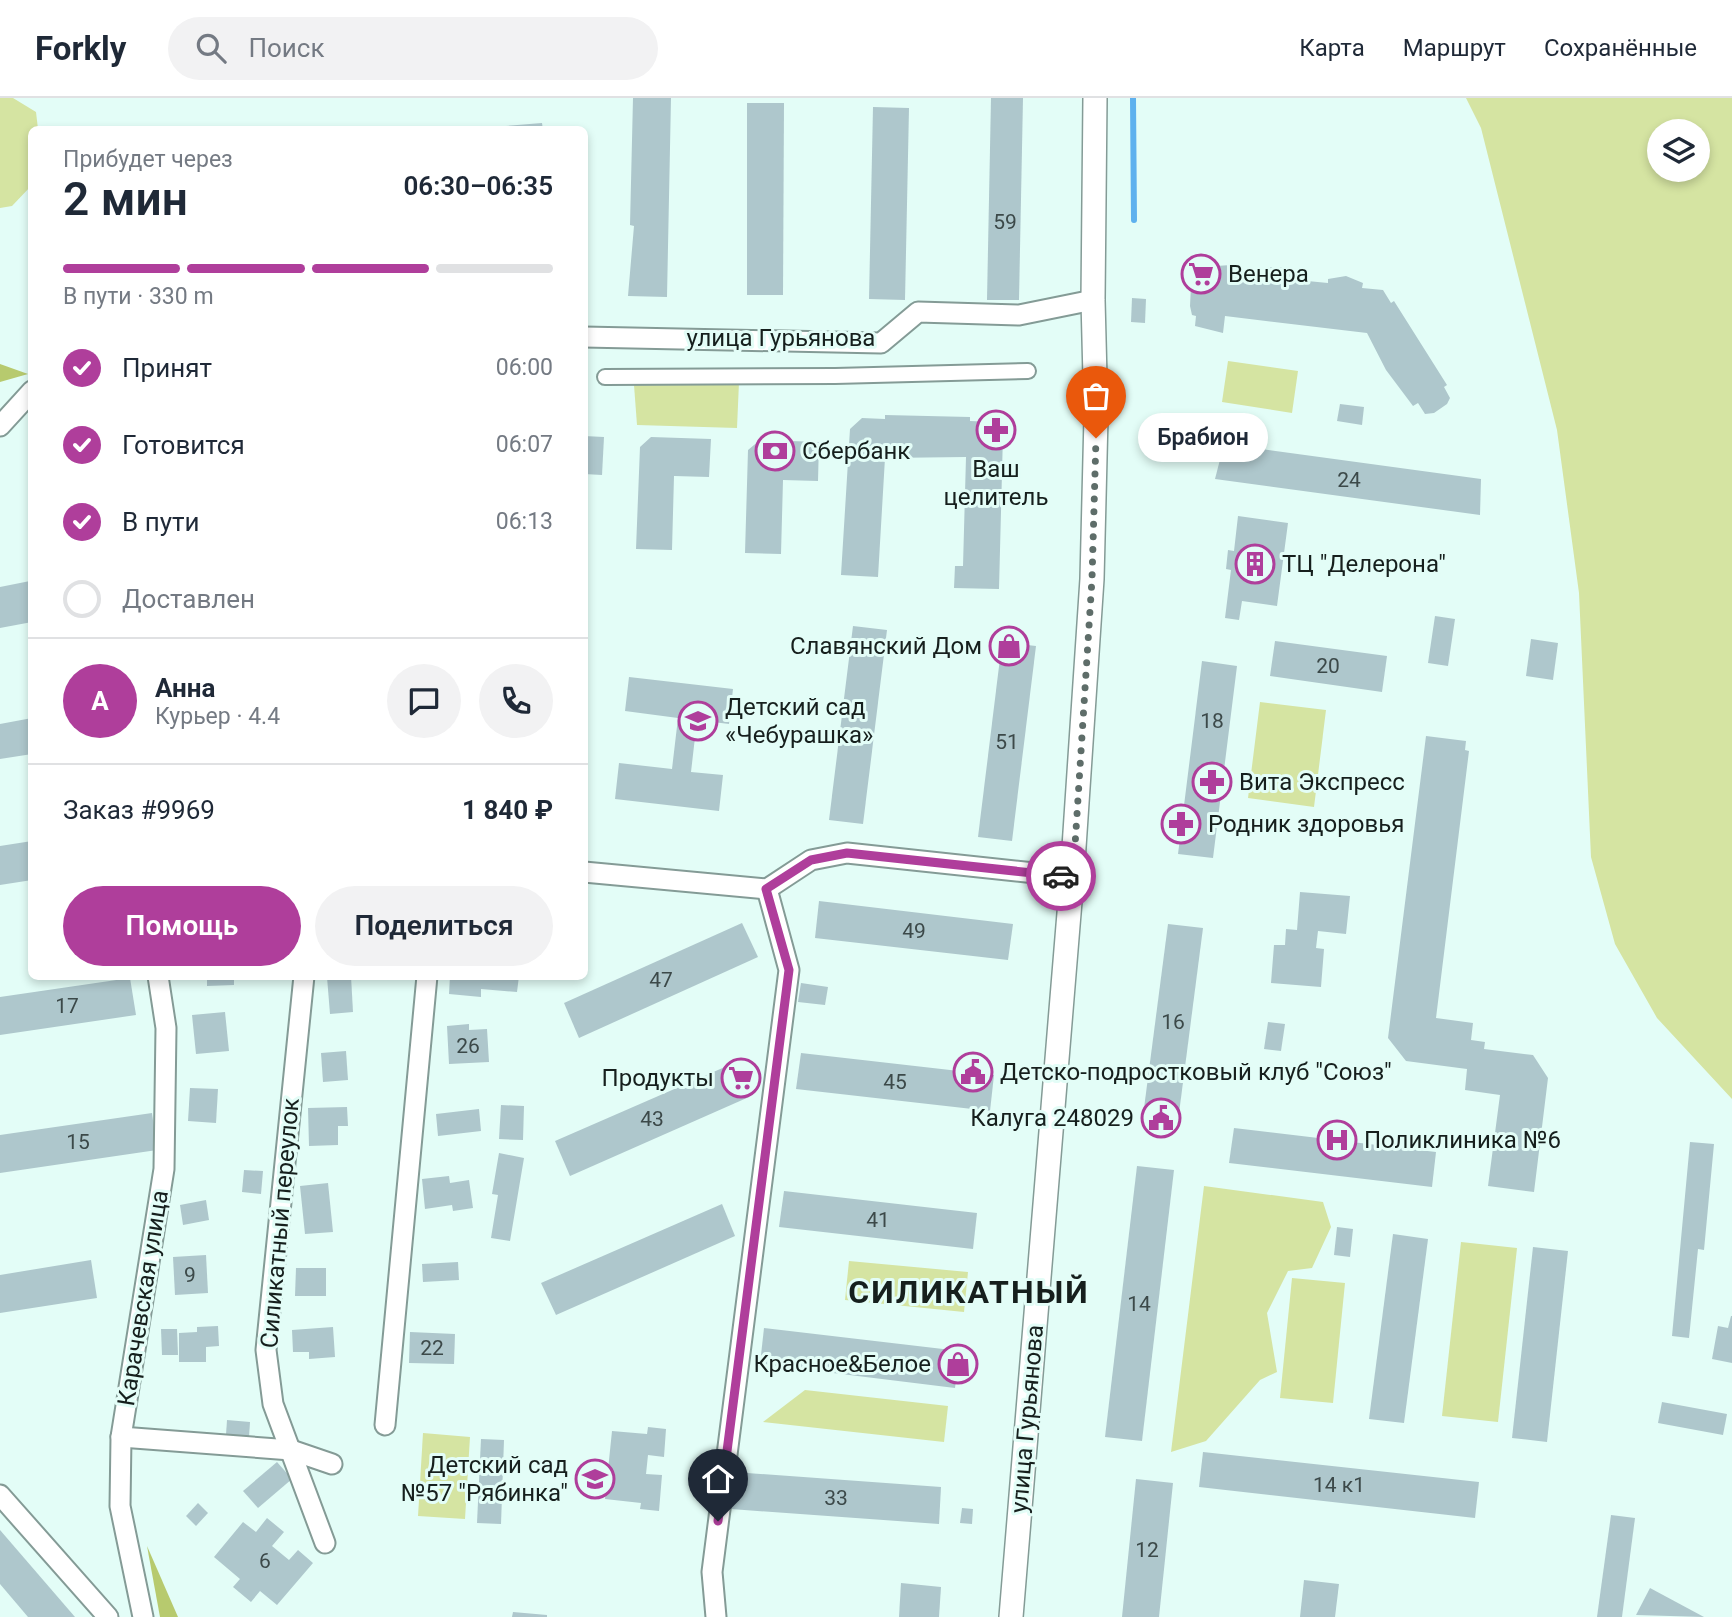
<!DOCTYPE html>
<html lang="ru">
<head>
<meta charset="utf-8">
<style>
  body { margin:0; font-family:Roboto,sans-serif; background:#f2f2f3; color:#1f2937; height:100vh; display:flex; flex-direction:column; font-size:26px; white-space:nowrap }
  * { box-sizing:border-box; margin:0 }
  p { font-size:23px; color:#747a83 }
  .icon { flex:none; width:38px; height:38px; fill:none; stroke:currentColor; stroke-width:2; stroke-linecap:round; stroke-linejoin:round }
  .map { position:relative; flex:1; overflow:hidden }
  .sheet { position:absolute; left:28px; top:28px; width:560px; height:854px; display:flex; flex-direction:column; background:#fff; border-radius:10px; box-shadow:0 4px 10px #0003 }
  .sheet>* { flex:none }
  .fabs { position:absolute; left:1647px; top:21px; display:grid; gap:14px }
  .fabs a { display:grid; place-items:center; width:63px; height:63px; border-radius:50%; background:#fff; box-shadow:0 4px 10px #0003; font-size:35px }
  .pin { position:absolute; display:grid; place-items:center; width:60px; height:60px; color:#fff; margin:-72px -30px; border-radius:50% 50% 50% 0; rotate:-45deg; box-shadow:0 0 7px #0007 }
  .pin .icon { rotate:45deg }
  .courier { position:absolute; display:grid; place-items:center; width:70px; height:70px; margin:-35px; border:5px solid #af3e9b; border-radius:50%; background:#fff; color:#222; box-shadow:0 2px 9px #0007 }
  .bubble { position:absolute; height:49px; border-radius:24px; background:#fff; box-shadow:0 4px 10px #0003; font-size:23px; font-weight:600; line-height:49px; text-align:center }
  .overview em { font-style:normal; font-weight:600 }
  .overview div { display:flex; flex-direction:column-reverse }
  .overview { display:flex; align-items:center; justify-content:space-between; height:119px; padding:0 35px }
  h1 { font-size:46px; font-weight:600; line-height:52px }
  .bar { display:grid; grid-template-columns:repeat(4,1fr); gap:10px 7px; align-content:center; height:84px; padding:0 35px }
  .bar i { height:9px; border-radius:5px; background:#e0e1e3 }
  .bar .on { background:#af3e9b }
  .bar p { grid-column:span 4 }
  .line { display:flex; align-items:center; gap:18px; padding:0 35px; border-top:2px solid #e0e1e3 }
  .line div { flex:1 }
  .round { display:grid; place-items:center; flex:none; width:74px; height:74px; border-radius:37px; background:#f2f2f3 }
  ol { padding:0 35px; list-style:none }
  li { display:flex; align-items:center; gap:21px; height:77px }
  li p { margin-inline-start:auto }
  li .icon { padding:7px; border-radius:50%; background:#af3e9b; color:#fff; stroke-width:4 }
  li:last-child { color:#747a83 }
  li i { width:38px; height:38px; border:4px solid #e0e1e3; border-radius:50% }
  .primary-button { display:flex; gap:14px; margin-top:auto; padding:14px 35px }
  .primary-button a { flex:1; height:80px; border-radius:42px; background:#af3e9b; color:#fff; font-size:28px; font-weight:600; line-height:80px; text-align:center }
  .primary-button a+a { background:#f2f2f3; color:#1f2937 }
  header { display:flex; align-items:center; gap:42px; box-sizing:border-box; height:98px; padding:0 35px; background:#fff; border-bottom:2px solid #e0e1e3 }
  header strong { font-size:33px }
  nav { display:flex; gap:38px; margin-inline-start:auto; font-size:24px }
  .search { width:490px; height:63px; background:#f2f2f3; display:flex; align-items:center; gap:18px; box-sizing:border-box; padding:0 24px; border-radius:38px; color:#747a83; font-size:26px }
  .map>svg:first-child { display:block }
  .green { fill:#d5e4a2; fill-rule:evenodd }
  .forest { fill:#b7ca6e }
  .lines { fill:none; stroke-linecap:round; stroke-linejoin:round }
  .stream { stroke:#5eb1ee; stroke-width:6 }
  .building { fill:#aec7cc }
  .pedestrian-casing { stroke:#849b96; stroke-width:18 }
  .minor-casing { stroke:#849b96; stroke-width:23 }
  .tertiary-casing { stroke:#849b96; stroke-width:26 }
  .pedestrian { stroke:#fff; stroke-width:14 }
  .minor { stroke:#fff; stroke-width:19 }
  .tertiary { stroke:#fff; stroke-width:23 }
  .done { stroke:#5e6d69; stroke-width:7; stroke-dasharray:0 12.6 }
  .route { stroke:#af3e9b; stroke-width:9 }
  .labels { text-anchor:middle; stroke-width:6; stroke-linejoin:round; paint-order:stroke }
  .number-label { font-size:21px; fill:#3c4949 }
  .poi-label { font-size:24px; fill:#161f1d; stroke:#e3fdf7; text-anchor:start }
  .street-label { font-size:24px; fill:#161f1d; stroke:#e3fdf7 }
  .district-label { font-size:32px; font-weight:bold; letter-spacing:2px; fill:#161f1d; stroke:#e3fdf7 }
</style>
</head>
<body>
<header>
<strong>Forkly</strong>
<div class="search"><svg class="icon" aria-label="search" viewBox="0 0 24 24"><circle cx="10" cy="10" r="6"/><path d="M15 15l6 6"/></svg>Поиск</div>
<nav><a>Карта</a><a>Маршрут</a><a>Сохранённые</a></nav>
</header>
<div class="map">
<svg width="1732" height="1519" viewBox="0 0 1732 1519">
  <rect width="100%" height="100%" fill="#e3fdf7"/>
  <g class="green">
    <polygon points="0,0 13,0 36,14 38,31 32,32 31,88 12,108 0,110"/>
    <path d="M1466 0H1732V1001L1657 920 1615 846 1591 759 1579 495 1557 332 1481 30ZM1659 33H1698V72H1659Z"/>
    <polygon points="1228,263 1298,273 1292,315 1222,304"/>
    <polygon points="739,284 737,330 637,327 634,287"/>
    <polygon points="1260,604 1326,612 1314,709 1248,700"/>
    <polygon points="1204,1088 1323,1104 1331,1129 1312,1170 1288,1173 1267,1215 1277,1274 1260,1282 1206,1343 1171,1354"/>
    <polygon points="1461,1144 1517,1150 1498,1324 1442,1318"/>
    <polygon points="849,1163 968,1174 964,1214 845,1202"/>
    <polygon points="1292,1180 1345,1185 1333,1305 1280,1300"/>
    <polygon points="805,1292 948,1308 944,1344 763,1324"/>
    <polygon points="423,1335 470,1339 465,1421 418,1418"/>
  </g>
  <g class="forest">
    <polygon points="0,266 28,276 0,284"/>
    <polygon points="147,1448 178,1519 160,1519"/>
  </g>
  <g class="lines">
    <polyline class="stream" points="1133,0 1134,122"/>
  </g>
  <g class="building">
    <polygon points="633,0 671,0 667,199 628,198 634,128 630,127"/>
    <polygon points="991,0 1023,0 1019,202 987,202"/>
    <polygon points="747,5 784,5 783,197 747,197"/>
    <polygon points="873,9 909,10 905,202 869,201"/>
    <polygon points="542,25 543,32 507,32 506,28"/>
    <polygon points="1231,167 1246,172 1245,175 1259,177 1259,173 1269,169 1281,169 1291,171 1297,182 1328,185 1328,181 1346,178 1363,185 1362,190 1383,192 1391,205 1394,203 1447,287 1444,289 1450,300 1447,306 1434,315 1425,316 1418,305 1413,308 1386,272 1367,235 1225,218 1223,235 1195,228 1196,218 1192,217 1190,208 1191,188 1197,181 1200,182 1202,170 1215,172 1216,168"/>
    <polygon points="1132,200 1146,201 1145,225 1131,224"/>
    <polygon points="1340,306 1364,309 1362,327 1337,323"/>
    <polygon points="885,317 970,319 970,323 992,324 1003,336 999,491 954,490 955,468 963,468 966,359 885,360 878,479 841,477 850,331 862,320 885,321"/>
    <polygon points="1177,324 1194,326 1191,350 1174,348"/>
    <polygon points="584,338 604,339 602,377 584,376"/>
    <polygon points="651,339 711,341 709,379 674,378 672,452 636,451 640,349"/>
    <polygon points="760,342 819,344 818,383 783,382 781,456 745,455 748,352"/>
    <polygon points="1224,346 1481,381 1480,417 1215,381"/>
    <polygon points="1238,418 1288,425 1277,508 1242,503 1239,522 1225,520 1231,472 1226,471 1228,452 1234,453"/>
    <polygon points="30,483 32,524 0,530 0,489"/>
    <polygon points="1435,518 1455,521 1448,568 1428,565"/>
    <polygon points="853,528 887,532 863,726 829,722"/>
    <polygon points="1531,541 1558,545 1553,582 1526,578"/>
    <polygon points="1275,543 1387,558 1382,594 1270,578"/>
    <polygon points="1002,544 1036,548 1012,743 978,739"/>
    <polygon points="1202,563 1237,568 1213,760 1178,756"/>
    <polygon points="629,579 733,591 729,626 697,622 691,674 723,677 719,713 615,701 619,665 672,671 678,620 625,613"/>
    <polygon points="32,620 32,656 0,661 0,626"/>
    <polygon points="1426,638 1466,643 1465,652 1469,653 1436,920 1473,925 1471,942 1485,944 1484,951 1533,957 1548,980 1534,1094 1488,1088 1500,997 1465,992 1467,971 1406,963 1388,940"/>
    <polygon points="32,743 32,782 0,787 0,748"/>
    <polygon points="1300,794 1350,798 1346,836 1318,833 1316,850 1324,851 1321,889 1271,885 1274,847 1285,847 1286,831 1297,832"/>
    <polygon points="819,803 1013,826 1008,862 815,840"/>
    <polygon points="742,825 758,859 579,940 564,905"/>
    <polygon points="1168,826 1203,830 1178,1023 1143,1018"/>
    <polygon points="207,878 234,878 234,887 207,888"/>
    <polygon points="332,878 351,878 353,914 330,916 327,879"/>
    <polygon points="450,878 519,878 517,894 481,891 481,899 449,896"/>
    <polygon points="130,880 136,917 0,937 0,899"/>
    <polygon points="801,885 828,889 825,907 798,904"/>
    <polygon points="225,914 229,953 196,956 192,917"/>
    <polygon points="1268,924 1285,926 1281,953 1264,951"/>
    <polygon points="469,926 469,932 487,931 489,964 449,966 447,928"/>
    <polygon points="346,953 348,982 323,984 321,955"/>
    <polygon points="801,955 994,977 990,1013 796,991"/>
    <polygon points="734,965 749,999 570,1078 555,1043"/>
    <polygon points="190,990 218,991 216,1025 188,1023"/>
    <polygon points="501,1007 524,1008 523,1042 499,1041"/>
    <polygon points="347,1009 348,1028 338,1028 338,1047 309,1048 308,1010"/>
    <polygon points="479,1011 481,1033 438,1038 436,1016"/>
    <polygon points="152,1015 157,1052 0,1075 0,1037"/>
    <polygon points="1234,1030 1436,1054 1432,1089 1229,1065"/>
    <polygon points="1690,1044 1714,1046 1704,1152 1698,1151 1689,1240 1672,1238"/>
    <polygon points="499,1055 524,1060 510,1143 491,1140 498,1097 492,1096"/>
    <polygon points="1137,1068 1174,1072 1142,1343 1105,1339"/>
    <polygon points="244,1072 263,1073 261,1096 242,1094"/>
    <polygon points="449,1078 450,1085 469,1082 473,1110 453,1113 452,1107 425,1111 422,1081"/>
    <polygon points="328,1085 333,1134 305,1136 300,1088"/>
    <polygon points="784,1093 977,1115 973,1151 779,1129"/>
    <polygon points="206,1102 209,1122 183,1127 180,1107"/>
    <polygon points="722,1106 735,1138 556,1217 541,1185"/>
    <polygon points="1337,1129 1353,1131 1350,1159 1334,1157"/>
    <polygon points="1393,1136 1428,1141 1404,1325 1369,1321"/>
    <polygon points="1533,1149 1568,1153 1547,1344 1512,1340"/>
    <polygon points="206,1157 208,1195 175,1197 173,1159"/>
    <polygon points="91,1162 97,1200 0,1215 0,1177"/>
    <polygon points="458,1164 459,1182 423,1184 422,1166"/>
    <polygon points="296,1170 326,1170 326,1198 295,1198"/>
    <polygon points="1731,1218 1732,1218 1732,1265 1712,1261 1718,1228 1728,1230"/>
    <polygon points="218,1228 219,1248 206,1249 206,1264 179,1264 179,1235 197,1234 197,1229"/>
    <polygon points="333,1229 335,1259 309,1261 309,1254 293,1254 292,1232"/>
    <polygon points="764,1230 960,1253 955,1290 760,1266"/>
    <polygon points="161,1231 177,1231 178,1257 162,1257"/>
    <polygon points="410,1234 455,1236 454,1266 409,1265"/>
    <polygon points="1662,1304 1727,1316 1723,1337 1658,1325"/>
    <polygon points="227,1322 250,1324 249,1339 226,1337"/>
    <polygon points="648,1329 666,1331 664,1359 648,1357 646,1376 662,1377 659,1413 640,1411 641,1405 605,1401 612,1333 647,1336"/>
    <polygon points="481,1341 504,1342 501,1426 477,1425"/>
    <polygon points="1203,1354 1479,1384 1475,1420 1199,1389"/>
    <polygon points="277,1364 292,1381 258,1410 243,1393"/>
    <polygon points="733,1374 941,1389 939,1426 731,1411"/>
    <polygon points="1136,1381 1173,1385 1159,1519 1122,1519"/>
    <polygon points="198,1405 208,1415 196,1428 186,1418"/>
    <polygon points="962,1410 973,1411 972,1426 960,1425"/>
    <polygon points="1611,1417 1635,1420 1622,1519 1597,1519"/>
    <polygon points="267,1420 284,1434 272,1448 289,1462 298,1452 313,1465 277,1507 260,1493 251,1504 233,1489 240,1481 214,1459 243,1424 256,1434"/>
    <polygon points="0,1432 75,1519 28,1519 0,1486"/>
    <polygon points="1304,1482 1339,1486 1335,1519 1300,1519"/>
    <polygon points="901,1485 941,1489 939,1519 899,1519"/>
    <polygon points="1650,1490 1704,1519 1636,1517"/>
    <polygon points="513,1514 547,1517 547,1519 512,1519"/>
  </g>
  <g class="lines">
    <defs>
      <polyline id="pedestrian" points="605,279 835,278 1028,273"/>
      <g id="minor">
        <polyline points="584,239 881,245 918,214 1019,217 1093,202"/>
        <polyline points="0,328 32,293"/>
        <polyline points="584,774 767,791 811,762 847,755 1072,779"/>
        <polyline points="304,878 266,1252 273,1306 325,1445"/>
        <polyline points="385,1327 427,878"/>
        <polyline points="121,1339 291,1352 332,1366"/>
        <polyline points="0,1397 108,1519"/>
        <polyline points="143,1519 120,1408 121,1339 164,1071 166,930 158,878"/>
        <polyline points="716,1519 712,1474 789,872 767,791"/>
      </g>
      <polyline id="tertiary" points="1011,1519 1072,779 1092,481 1096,319 1093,202 1095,0"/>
    </defs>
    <use href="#pedestrian" class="pedestrian-casing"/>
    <use href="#minor" class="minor-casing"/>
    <use href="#tertiary" class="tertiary-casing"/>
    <use href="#pedestrian" class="pedestrian"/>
    <use href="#minor" class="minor"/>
    <use href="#tertiary" class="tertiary"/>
  </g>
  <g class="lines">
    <polyline class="done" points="1061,778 1073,779 1092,481 1096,340"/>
    <polyline class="route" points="718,1423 789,872 766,791 811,762 847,755 1061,778"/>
  </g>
  <defs>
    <symbol id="supermarket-ring" viewBox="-11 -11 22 22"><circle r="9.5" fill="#e3fdf7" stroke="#af3e9b" stroke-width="1.5"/><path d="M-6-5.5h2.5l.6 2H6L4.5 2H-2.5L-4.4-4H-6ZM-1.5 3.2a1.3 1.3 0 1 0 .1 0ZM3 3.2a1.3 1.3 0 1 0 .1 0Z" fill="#af3e9b"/></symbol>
    <symbol id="pharmacy-ring" viewBox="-11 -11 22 22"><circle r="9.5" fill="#e3fdf7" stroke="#af3e9b" stroke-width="1.5"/><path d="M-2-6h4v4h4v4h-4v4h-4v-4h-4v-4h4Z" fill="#af3e9b"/></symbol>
    <symbol id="bank-ring" viewBox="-11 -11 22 22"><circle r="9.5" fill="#e3fdf7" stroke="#af3e9b" stroke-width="1.5"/><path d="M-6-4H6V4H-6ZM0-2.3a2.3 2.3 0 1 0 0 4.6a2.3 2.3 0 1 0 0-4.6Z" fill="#af3e9b"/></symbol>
    <symbol id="building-ring" viewBox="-11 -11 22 22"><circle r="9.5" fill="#e3fdf7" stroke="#af3e9b" stroke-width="1.5"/><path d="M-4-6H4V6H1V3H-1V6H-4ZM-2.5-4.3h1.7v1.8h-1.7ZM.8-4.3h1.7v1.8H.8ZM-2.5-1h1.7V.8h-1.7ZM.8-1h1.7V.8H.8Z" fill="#af3e9b"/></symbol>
    <symbol id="shop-ring" viewBox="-11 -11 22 22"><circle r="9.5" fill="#e3fdf7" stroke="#af3e9b" stroke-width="1.5"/><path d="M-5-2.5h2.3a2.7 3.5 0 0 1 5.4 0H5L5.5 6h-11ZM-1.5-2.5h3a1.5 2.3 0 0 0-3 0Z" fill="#af3e9b"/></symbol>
    <symbol id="school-ring" viewBox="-11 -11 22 22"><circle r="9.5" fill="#e3fdf7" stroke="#af3e9b" stroke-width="1.5"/><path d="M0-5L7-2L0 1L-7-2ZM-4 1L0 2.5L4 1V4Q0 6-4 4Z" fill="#af3e9b"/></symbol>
    <symbol id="civic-ring" viewBox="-11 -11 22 22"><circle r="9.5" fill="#e3fdf7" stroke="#af3e9b" stroke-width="1.5"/><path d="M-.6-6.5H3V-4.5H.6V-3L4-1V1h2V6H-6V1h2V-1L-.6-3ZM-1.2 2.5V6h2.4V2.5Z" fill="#af3e9b"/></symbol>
    <symbol id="hospital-ring" viewBox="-11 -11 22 22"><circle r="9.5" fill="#e3fdf7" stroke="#af3e9b" stroke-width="1.5"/><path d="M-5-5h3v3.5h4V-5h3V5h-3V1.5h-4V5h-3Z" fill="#af3e9b"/></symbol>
  </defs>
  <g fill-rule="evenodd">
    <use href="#supermarket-ring" x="1179" y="154" width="44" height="44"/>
    <use href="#pharmacy-ring" x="974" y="310" width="44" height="44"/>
    <use href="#bank-ring" x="753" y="331" width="44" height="44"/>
    <use href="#building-ring" x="1233" y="444" width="44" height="44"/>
    <use href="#shop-ring" x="987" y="526" width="44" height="44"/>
    <use href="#school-ring" x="676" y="601" width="44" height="44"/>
    <use href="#pharmacy-ring" x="1190" y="662" width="44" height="44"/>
    <use href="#pharmacy-ring" x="1159" y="704" width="44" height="44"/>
    <use href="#civic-ring" x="951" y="952" width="44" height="44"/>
    <use href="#supermarket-ring" x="719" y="958" width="44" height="44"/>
    <use href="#civic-ring" x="1139" y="998" width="44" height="44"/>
    <use href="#hospital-ring" x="1315" y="1020" width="44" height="44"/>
    <use href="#shop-ring" x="936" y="1244" width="44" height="44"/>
    <use href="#school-ring" x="573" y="1359" width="44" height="44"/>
  </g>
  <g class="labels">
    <g class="number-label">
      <text x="1005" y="131">59</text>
      <text x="1349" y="389">24</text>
      <text x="1328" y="575">20</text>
      <text x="1212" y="630">18</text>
      <text x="1007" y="651">51</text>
      <text x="914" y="840">49</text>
      <text x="661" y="889">47</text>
      <text x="67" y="915">17</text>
      <text x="1173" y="931">16</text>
      <text x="468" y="955">26</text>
      <text x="895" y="991">45</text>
      <text x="652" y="1028">43</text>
      <text x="78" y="1051">15</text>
      <text x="878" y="1129">41</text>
      <text x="190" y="1184">9</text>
      <text x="1139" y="1213">14</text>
      <text x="432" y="1257">22</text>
      <text x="1339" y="1394">14 к1</text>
      <text x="836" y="1407">33</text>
      <text x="1147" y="1459">12</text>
      <text x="265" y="1470">6</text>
    </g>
    <g class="poi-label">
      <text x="1228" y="184">Венера</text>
      <text x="802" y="361">Сбербанк</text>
      <text x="996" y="379" text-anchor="middle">Ваш<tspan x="996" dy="28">целитель</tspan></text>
      <text x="1282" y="474">ТЦ "Делерона"</text>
      <text x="982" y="556" text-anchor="end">Славянский Дом</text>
      <text x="725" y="617">Детский сад<tspan x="725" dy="28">«Чебурашка»</tspan></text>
      <text x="1239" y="692">Вита Экспресс</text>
      <text x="1208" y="734">Родник здоровья</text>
      <text x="1000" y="982">Детско-подростковый клуб "Союз"</text>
      <text x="714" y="988" text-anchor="end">Продукты</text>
      <text x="1134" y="1028" text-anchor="end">Калуга 248029</text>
      <text x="1364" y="1050">Поликлиника №6</text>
      <text x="931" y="1274" text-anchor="end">Красное&amp;Белое</text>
      <text x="568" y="1375" text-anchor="end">Детский сад<tspan x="568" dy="28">№57 "Рябинка"</tspan></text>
    </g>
    <g class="street-label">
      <text x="781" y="248">улица Гурьянова</text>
      <text transform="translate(280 1125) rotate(-85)" y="8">Силикатный переулок</text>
      <text transform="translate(143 1200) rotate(-81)" y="8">Карачевская улица</text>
      <text transform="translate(1027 1321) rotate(-85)" y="8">улица Гурьянова</text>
    </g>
    <g class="district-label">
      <text x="969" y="1205">СИЛИКАТНЫЙ</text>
    </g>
  </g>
</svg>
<div class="fabs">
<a><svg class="icon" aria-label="layers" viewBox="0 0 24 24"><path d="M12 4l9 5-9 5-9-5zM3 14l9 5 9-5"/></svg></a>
</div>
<div class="pin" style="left:1096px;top:340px;background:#ea580c"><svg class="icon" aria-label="bag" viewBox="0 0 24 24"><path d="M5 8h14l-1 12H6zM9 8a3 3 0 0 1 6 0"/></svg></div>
<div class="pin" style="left:718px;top:1423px;background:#1f2937"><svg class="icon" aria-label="home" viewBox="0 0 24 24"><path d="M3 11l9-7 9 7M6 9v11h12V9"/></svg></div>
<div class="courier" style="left:1061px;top:778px"><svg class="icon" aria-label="car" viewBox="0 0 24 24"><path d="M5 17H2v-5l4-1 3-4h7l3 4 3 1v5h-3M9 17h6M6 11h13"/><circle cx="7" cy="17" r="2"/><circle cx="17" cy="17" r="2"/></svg></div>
<div class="bubble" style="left:1138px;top:315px;width:130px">Брабион</div>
<section class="sheet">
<div class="overview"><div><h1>2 мин</h1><p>Прибудет через</p></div><em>06:30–06:35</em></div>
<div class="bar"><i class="on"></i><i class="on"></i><i class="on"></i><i></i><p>В пути · 330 m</p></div>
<ol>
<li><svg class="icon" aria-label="check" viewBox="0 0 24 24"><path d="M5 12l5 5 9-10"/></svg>Принят<p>06:00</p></li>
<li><svg class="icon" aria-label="check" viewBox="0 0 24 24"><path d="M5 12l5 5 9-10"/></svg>Готовится<p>06:07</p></li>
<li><svg class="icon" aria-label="check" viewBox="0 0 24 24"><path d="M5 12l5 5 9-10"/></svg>В пути<p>06:13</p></li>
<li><i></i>Доставлен</li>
</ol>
<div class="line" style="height:126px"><b class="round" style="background:#af3e9b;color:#fff">А</b><div><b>Анна</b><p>Курьер · 4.4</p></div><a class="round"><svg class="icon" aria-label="chat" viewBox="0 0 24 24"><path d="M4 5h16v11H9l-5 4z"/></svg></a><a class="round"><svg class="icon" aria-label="phone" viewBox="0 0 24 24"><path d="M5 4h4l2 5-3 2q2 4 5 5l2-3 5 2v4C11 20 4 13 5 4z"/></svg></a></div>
<div class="line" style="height:91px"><div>Заказ #9969</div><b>1 840 ₽</b></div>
<div class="primary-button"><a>Помощь</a><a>Поделиться</a></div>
</section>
</div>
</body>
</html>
